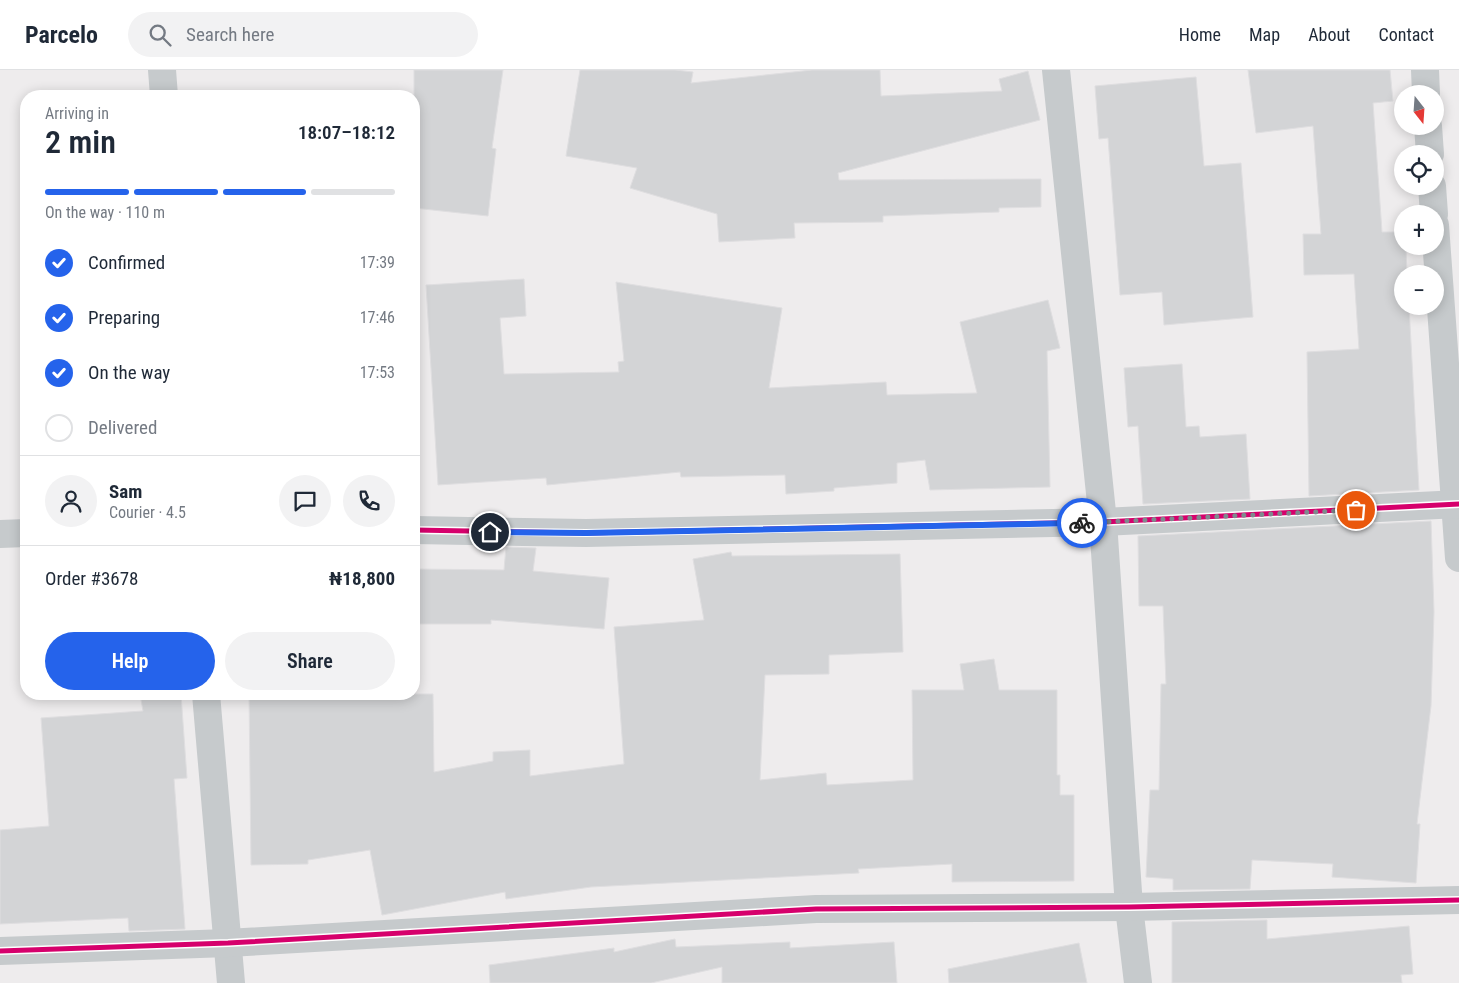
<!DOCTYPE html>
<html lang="en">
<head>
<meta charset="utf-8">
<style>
  body { margin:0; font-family:"Roboto Condensed",sans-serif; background:#f2f2f3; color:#1f2937; height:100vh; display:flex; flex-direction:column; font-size:19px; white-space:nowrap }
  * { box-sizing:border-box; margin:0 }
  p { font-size:16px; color:#747a83 }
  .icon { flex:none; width:28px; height:28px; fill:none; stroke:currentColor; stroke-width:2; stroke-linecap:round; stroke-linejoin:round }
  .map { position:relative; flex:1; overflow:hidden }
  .drawer { position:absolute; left:20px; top:20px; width:400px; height:610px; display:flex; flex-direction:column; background:#fff; border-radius:20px; box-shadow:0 2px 12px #0003 }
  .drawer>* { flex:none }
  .needle { width:32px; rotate:163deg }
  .fabs { position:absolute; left:1394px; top:15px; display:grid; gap:10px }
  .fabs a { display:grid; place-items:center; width:50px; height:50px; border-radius:50%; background:#fff; box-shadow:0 2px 12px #0003; font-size:25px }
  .pin { position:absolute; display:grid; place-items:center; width:42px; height:42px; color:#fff; margin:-21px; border:2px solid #fff; border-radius:50%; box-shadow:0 1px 5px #0007 }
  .courier { position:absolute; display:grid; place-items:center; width:50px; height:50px; margin:-25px; border:4px solid #2563eb; border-radius:50%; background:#fff; color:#222; box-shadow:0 1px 6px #0007 }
  .overview em { font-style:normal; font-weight:600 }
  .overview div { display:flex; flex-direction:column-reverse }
  .overview { display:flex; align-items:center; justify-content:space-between; height:85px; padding:0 25px }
  h1 { font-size:32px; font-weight:600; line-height:38px }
  .bar { display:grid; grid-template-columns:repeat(4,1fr); gap:8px 5px; align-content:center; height:60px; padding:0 25px }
  .bar i { height:6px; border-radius:4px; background:#e0e1e3 }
  .bar .current { background:#2563eb }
  .bar p { grid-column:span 4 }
  .line { display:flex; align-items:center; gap:12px; padding:0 25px; border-top:1px solid #e0e1e3 }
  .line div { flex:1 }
  .round { display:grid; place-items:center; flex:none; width:52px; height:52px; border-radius:26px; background:#f2f2f3 }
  ol { padding:0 25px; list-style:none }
  li { display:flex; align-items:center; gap:15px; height:55px }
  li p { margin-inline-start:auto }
  li .icon { padding:5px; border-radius:50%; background:#2563eb; color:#fff; stroke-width:4 }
  li:last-child { color:#747a83 }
  li i { width:28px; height:28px; border:2px solid #e0e1e3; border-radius:50% }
  .cta { display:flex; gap:10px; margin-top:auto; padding:10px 25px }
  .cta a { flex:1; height:58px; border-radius:30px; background:#2563eb; color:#fff; font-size:20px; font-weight:600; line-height:58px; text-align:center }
  .cta a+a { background:#f2f2f3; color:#1f2937 }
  header { display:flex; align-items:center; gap:30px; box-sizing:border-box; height:70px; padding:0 25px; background:#fff; border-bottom:1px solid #e0e1e3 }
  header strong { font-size:24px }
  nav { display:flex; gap:28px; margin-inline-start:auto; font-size:18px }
  .search { width:350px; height:45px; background:#f2f2f3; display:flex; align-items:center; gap:12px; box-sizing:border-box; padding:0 18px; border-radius:28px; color:#747a83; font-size:19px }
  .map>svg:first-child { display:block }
  .building { fill:#d3d4d6; stroke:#dfdee0 }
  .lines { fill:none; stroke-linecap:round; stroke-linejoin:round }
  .street { stroke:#c6cacc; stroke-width:28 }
  .cycleway-casing { stroke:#fff; stroke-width:8 }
  .cycleway { stroke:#d6006c; stroke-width:5 }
  .done { stroke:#7f898e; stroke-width:5; stroke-dasharray:0 9 }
  .route { stroke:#2563eb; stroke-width:6 }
</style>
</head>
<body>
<header>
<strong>Parcelo</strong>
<div class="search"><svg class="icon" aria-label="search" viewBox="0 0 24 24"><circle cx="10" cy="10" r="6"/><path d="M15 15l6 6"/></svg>Search here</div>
<nav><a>Home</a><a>Map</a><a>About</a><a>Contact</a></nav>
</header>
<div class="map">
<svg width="1459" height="913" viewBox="0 0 1459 913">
  <rect width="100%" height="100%" fill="#eeeced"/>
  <g class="building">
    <polygon points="414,0 503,0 492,78 496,79 488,146 414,138"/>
    <polygon points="580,0 675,0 693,2 691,13 812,0 880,0 881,26 1002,21 999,9 1028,1 1040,50 838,103 839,110 1041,109 1041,137 999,138 999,142 883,146 883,152 794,153 795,168 719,172 717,144 630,118 637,98 566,86"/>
    <polygon points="1248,0 1390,0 1393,31 1373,33 1382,162 1402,162 1402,176 1406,176 1407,204 1402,204 1402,236 1409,236 1419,420 1309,426 1307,282 1359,279 1354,204 1304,205 1303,164 1321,164 1313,56 1256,63"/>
    <polygon points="1196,7 1204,96 1241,93 1253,247 1164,255 1162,222 1120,225 1108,68 1099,69 1095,16"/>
    <polygon points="524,209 526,246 500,248 504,304 619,302 618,292 624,291 616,212 782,238 769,318 886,312 887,325 977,323 960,252 1048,230 1060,278 1047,281 1050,417 930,420 925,390 897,393 897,413 834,418 834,421 786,424 785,405 681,407 680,402 547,415 546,408 438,415 426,215"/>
    <polygon points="1182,294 1186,357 1199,356 1200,367 1246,364 1250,429 1143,434 1138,356 1128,357 1124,298"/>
    <polygon points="1431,451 1434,542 1431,636 1417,754 1420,754 1416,813 1332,807 1333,794 1252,790 1250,819 1173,820 1173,809 1146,807 1150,720 1159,720 1161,614 1166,614 1163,536 1139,536 1138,466"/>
    <polygon points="506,477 536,478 533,501 609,508 604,559 491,550 491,554 414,554 414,499 504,500"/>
    <polygon points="731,482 732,486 900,484 903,582 829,585 829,604 765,605 760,710 826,703 827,715 913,710 912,620 964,620 960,594 994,589 999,620 1057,620 1057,705 1060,705 1060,725 1074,725 1074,811 952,812 952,794 858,799 859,803 591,817 506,829 505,822 382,845 370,780 308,790 308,794 251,795 249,624 433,624 434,702 493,691 493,682 530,680 530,706 624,694 614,557 704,550 693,489"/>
    <polygon points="140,624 181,624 187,708 174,709 185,859 129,861 128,848 0,854 0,760 49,756 41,648 143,641"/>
    <polygon points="1267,850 1267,869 1409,856 1413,904 1401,905 1402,913 1172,913 1172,852"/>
    <polygon points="675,869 676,877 790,872 790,878 894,872 897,913 722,913 722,897 651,913 490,913 489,895 614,878 614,882"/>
    <polygon points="1079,873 1087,913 949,913 948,899"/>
  </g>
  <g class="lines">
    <g class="street">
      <polyline points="162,0 164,26"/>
      <polyline points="1056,0 1103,452 1129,837 1138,913"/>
      <polyline points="1425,0 1426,24"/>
      <polyline points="1428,56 1430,84"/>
      <polyline points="1432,116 1434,144"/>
      <polyline points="1435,155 1459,488"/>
      <polyline points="414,460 586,463 1103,452 1459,434"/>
      <polyline points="0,464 26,463"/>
      <polyline points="206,624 231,913"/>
      <polyline points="0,881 228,873 816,839 1129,837 1459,830"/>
    </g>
    <defs>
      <g id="cycleway">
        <polyline points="414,460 586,463 1103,452 1459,434"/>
        <polyline points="0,881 228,873 816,839 1129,837 1459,830"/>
      </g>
    </defs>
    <use href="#cycleway" class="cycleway-casing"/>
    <use href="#cycleway" class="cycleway"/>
  </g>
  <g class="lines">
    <polyline class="done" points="1082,453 1356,440"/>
    <polyline class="route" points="490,462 586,463 1082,453"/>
  </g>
</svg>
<div class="fabs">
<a><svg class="needle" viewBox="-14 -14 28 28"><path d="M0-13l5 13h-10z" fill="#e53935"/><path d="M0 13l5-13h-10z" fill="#747a83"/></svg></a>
<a><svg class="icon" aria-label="locate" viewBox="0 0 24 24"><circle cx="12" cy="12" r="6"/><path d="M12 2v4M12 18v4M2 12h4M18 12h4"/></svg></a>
<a>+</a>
<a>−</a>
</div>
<div class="pin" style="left:1356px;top:440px;background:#ea580c"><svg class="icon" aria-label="bag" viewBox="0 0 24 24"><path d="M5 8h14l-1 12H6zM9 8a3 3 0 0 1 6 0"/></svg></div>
<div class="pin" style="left:490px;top:462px;background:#1f2937"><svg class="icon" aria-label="home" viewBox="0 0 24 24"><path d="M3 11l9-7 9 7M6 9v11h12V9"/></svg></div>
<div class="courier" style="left:1082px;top:453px"><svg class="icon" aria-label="bike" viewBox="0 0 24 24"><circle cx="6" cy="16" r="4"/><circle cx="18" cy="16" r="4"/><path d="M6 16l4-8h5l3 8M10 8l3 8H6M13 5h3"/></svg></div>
<section class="drawer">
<div class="overview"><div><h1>2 min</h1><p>Arriving in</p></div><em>18:07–18:12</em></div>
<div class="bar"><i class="current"></i><i class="current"></i><i class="current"></i><i></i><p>On the way · 110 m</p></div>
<ol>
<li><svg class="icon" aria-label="check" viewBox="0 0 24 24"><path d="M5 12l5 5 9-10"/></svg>Confirmed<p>17:39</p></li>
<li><svg class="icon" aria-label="check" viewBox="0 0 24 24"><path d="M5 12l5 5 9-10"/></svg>Preparing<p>17:46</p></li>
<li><svg class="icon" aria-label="check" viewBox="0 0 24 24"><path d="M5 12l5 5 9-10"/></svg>On the way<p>17:53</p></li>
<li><i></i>Delivered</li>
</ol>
<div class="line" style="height:90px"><a class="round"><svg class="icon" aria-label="person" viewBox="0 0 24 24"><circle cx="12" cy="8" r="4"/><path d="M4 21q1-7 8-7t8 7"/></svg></a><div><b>Sam</b><p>Courier · 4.5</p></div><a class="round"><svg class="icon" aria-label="chat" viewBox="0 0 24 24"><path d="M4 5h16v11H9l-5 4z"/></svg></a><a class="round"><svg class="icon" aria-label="phone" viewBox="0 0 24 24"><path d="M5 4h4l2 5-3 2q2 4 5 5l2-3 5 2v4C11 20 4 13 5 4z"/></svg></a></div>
<div class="line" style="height:65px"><div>Order #3678</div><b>₦18,800</b></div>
<div class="cta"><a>Help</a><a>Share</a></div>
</section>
</div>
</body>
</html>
